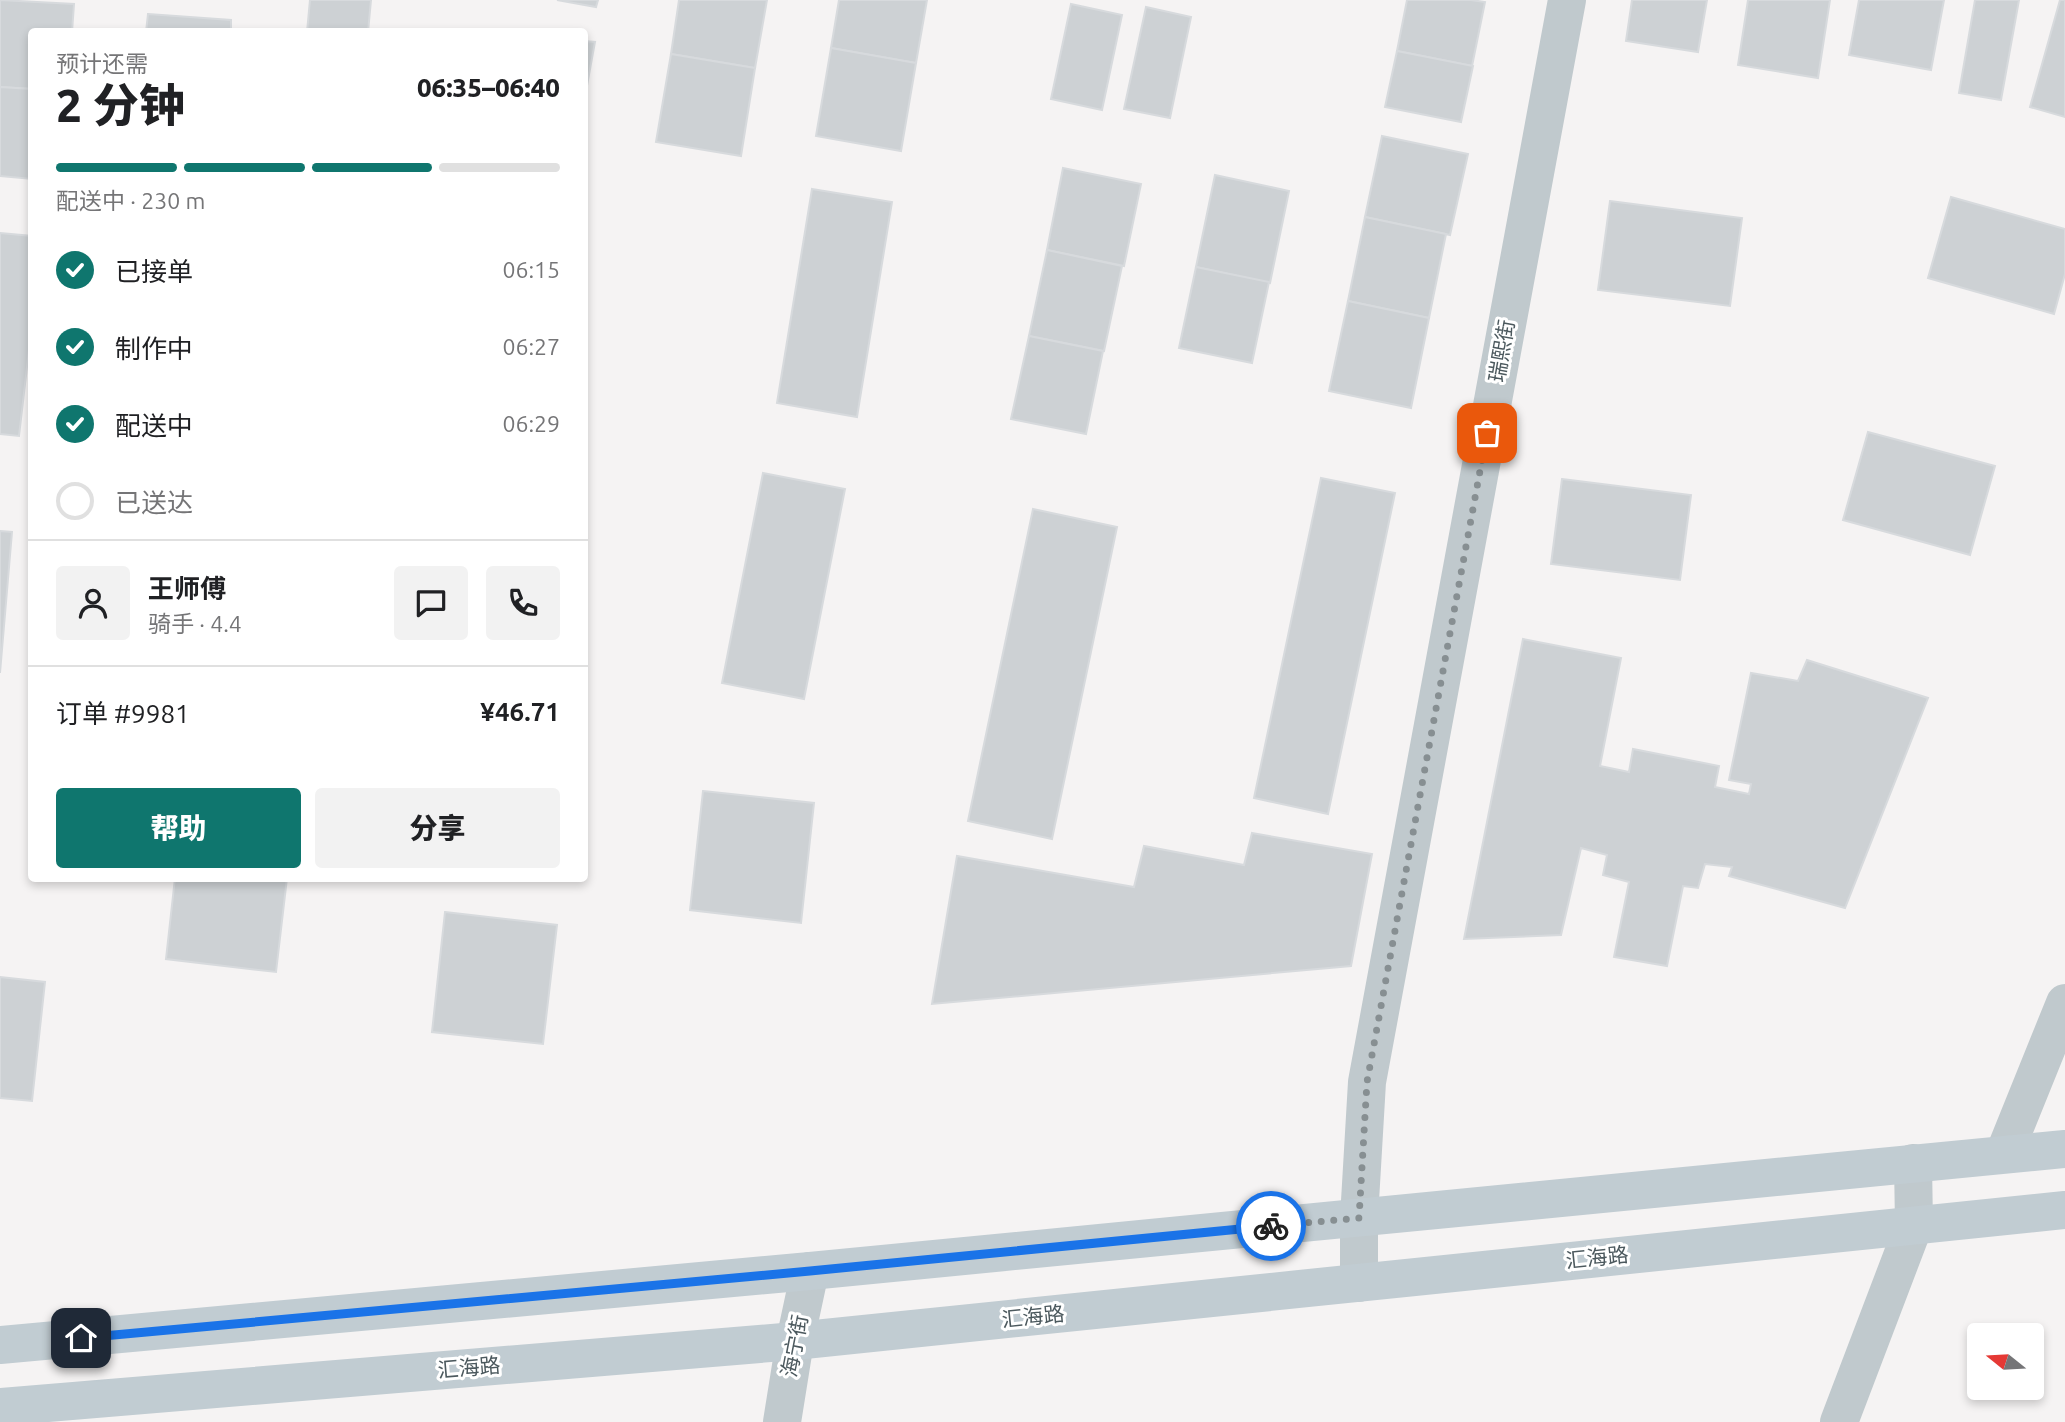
<!DOCTYPE html>
<html lang="zh">
<head>
<meta charset="utf-8">
<style>
  body { margin:0; font-family:Ubuntu,"Noto Sans SC",sans-serif; background:#f2f2f2; color:#202124; height:100vh; display:flex; flex-direction:column; font-size:26px; white-space:nowrap }
  * { box-sizing:border-box; margin:0 }
  p { font-size:23px; color:#757577 }
  .icon { flex:none; width:38px; height:38px; fill:none; stroke:currentColor; stroke-width:2; stroke-linecap:round; stroke-linejoin:round }
  .map { position:relative; flex:1; overflow:hidden }
  .details { position:absolute; left:28px; top:28px; width:560px; height:854px; display:flex; flex-direction:column; background:#fff; border-radius:7px; box-shadow:0 4px 10px #0003 }
  .details>* { flex:none }
  .needle { width:46px; rotate:288deg }
  .controls { position:absolute; left:1967px; top:1323px; display:grid; gap:14px }
  .controls a { display:grid; place-items:center; width:77px; height:77px; border-radius:7px; background:#fff; box-shadow:0 4px 10px #0003; font-size:35px }
  .pin { position:absolute; display:grid; place-items:center; width:60px; height:60px; color:#fff; margin:-30px; border-radius:14px; box-shadow:0 4px 10px #0006 }
  .courier { position:absolute; display:grid; place-items:center; width:70px; height:70px; margin:-35px; border:5px solid #1a73e8; border-radius:50%; background:#fff; color:#222; box-shadow:0 2px 9px #0007 }
  .summary em { font-style:normal; font-weight:800 }
  .summary div { display:flex; flex-direction:column-reverse }
  .summary { display:flex; align-items:center; justify-content:space-between; height:119px; padding:0 28px }
  h1 { font-size:46px; font-weight:800; line-height:52px }
  .bar { display:grid; grid-template-columns:repeat(4,1fr); gap:10px 7px; align-content:center; height:84px; padding:0 28px }
  .bar i { height:9px; border-radius:5px; background:#e0e0e0 }
  .bar .selected { background:#0f766e }
  .bar p { grid-column:span 4 }
  .line { display:flex; align-items:center; gap:18px; padding:0 28px; border-top:2px solid #e0e0e0 }
  .line div { flex:1 }
  .round { display:grid; place-items:center; flex:none; width:74px; height:74px; border-radius:7px; background:#f2f2f2 }
  ol { padding:0 28px; list-style:none }
  li { display:flex; align-items:center; gap:21px; height:77px }
  li p { margin-inline-start:auto }
  li .icon { padding:7px; border-radius:50%; background:#0f766e; color:#fff; stroke-width:4 }
  li:last-child { color:#757577 }
  li i { width:38px; height:38px; border:4px solid #e0e0e0; border-radius:50% }
  .action { display:flex; gap:14px; margin-top:auto; padding:14px 28px }
  .action a { flex:1; height:80px; border-radius:7px; background:#0f766e; color:#fff; font-size:28px; font-weight:800; line-height:80px; text-align:center }
  .action a+a { background:#f2f2f2; color:#202124 }
  .map>svg:first-child { display:block }
  .building { fill:#cdd1d4; stroke:#d7dadd; stroke-width:2 }
  .lines { fill:none; stroke-linecap:round; stroke-linejoin:round }
  .street { stroke:#c0c9cd; stroke-width:38 }
  .secondary { stroke:#c1ccd2; stroke-width:38 }
  .done { stroke:#878f92; stroke-width:7; stroke-dasharray:0 12.6 }
  .route { stroke:#1a73e8; stroke-width:9 }
  .labels { text-anchor:middle; stroke-width:6; stroke-linejoin:round; paint-order:stroke }
  .street-label { font-size:21px; fill:#4c595e; stroke:#fff }
</style>
</head>
<body>
<div class="map">
<svg width="2065" height="1422" viewBox="0 0 2065 1422">
  <rect width="100%" height="100%" fill="#f5f3f3"/>
  <g class="building">
    <polygon points="0,0 74,4 72,32 32,32 32,89 0,87"/>
    <polygon points="310,0 371,0 368,32 307,32"/>
    <polygon points="557,0 598,0 596,7"/>
    <polygon points="679,0 767,0 755,68 671,54"/>
    <polygon points="839,0 927,0 916,63 831,48"/>
    <polygon points="1407,0 1471,0 1485,2 1472,66 1397,51"/>
    <polygon points="1632,0 1707,0 1698,52 1626,41"/>
    <polygon points="1748,0 1830,0 1818,78 1738,65"/>
    <polygon points="1859,0 1944,0 1931,70 1849,55"/>
    <polygon points="1975,0 2019,0 2001,100 1959,93"/>
    <polygon points="2060,0 2065,0 2065,117 2030,107"/>
    <polygon points="1071,4 1122,15 1102,110 1051,99"/>
    <polygon points="1146,7 1191,17 1170,118 1124,109"/>
    <polygon points="148,14 231,20 231,32 146,32"/>
    <polygon points="584,41 595,42 584,102"/>
    <polygon points="831,48 916,63 901,151 816,136"/>
    <polygon points="1397,51 1473,66 1461,122 1385,107"/>
    <polygon points="671,54 755,68 741,156 656,142"/>
    <polygon points="0,87 32,89 32,179 0,176"/>
    <polygon points="1382,136 1468,154 1450,235 1365,217"/>
    <polygon points="1063,168 1141,184 1124,266 1047,250"/>
    <polygon points="1215,175 1289,191 1270,283 1196,267"/>
    <polygon points="812,189 892,202 857,417 777,403"/>
    <polygon points="1951,197 2065,229 2065,274 2054,314 1928,278"/>
    <polygon points="1610,201 1742,218 1730,306 1598,290"/>
    <polygon points="1365,217 1446,234 1429,318 1348,301"/>
    <polygon points="0,233 32,236 32,324 19,436 0,434"/>
    <polygon points="1047,250 1122,266 1104,351 1029,336"/>
    <polygon points="1196,267 1269,282 1252,363 1179,348"/>
    <polygon points="1348,301 1429,318 1411,408 1329,391"/>
    <polygon points="1029,336 1103,351 1086,434 1011,419"/>
    <polygon points="1868,432 1995,466 1970,555 1843,520"/>
    <polygon points="763,473 845,489 804,699 722,683"/>
    <polygon points="1321,478 1395,493 1328,814 1254,798"/>
    <polygon points="1562,479 1691,495 1680,580 1551,564"/>
    <polygon points="1033,509 1117,527 1052,839 968,821"/>
    <polygon points="0,531 12,532 0,673"/>
    <polygon points="1523,639 1621,658 1600,766 1629,772 1633,749 1719,766 1715,787 1749,794 1751,784 1729,780 1751,673 1798,681 1807,660 1928,698 1845,908 1729,876 1732,867 1705,864 1698,888 1683,886 1667,966 1614,957 1629,882 1603,875 1607,855 1581,848 1561,935 1464,939"/>
    <polygon points="703,791 814,803 801,923 690,910"/>
    <polygon points="1252,833 1372,854 1351,966 932,1004 957,856 1134,887 1144,846 1244,865"/>
    <polygon points="175,878 287,878 276,972 166,959"/>
    <polygon points="445,912 557,925 543,1044 432,1032"/>
    <polygon points="0,977 45,982 32,1101 0,1098"/>
  </g>
  <g class="lines">
    <g class="street">
      <polyline points="2004,1154 2065,1003"/>
      <polyline points="1359,1283 1359,1218 1367,1082 1567,0"/>
      <polyline points="782,1422 795,1341 810,1271"/>
      <polyline points="1839,1422 1914,1225 1913,1163"/>
    </g>
    <g class="secondary">
      <polyline points="0,1345 810,1271 2065,1149"/>
      <polyline points="0,1407 795,1341 2065,1210"/>
    </g>
  </g>
  <g class="lines">
    <polyline class="done" points="1271,1226 1359,1218 1367,1082 1487,433"/>
    <polyline class="route" points="81,1338 810,1271 1271,1226"/>
  </g>
  <g class="labels">
    <g class="street-label">
      <text transform="translate(1502 351) rotate(-80)" y="7">瑞熙街</text>
      <text transform="translate(1597 1258) rotate(-6)" y="7">汇海路</text>
      <text transform="translate(1033 1317) rotate(-6)" y="7">汇海路</text>
      <text transform="translate(795 1346) rotate(-79)" y="7">海宁街</text>
      <text transform="translate(469 1368) rotate(-5)" y="7">汇海路</text>
    </g>
  </g>
</svg>
<div class="controls">
<a><svg class="needle" viewBox="-14 -14 28 28"><path d="M0-13l5 13h-10z" fill="#e53935"/><path d="M0 13l5-13h-10z" fill="#757577"/></svg></a>
</div>
<div class="pin" style="left:1487px;top:433px;background:#ea580c"><svg class="icon" aria-label="bag" viewBox="0 0 24 24"><path d="M5 8h14l-1 12H6zM9 8a3 3 0 0 1 6 0"/></svg></div>
<div class="pin" style="left:81px;top:1338px;background:#1f2937"><svg class="icon" aria-label="home" viewBox="0 0 24 24"><path d="M3 11l9-7 9 7M6 9v11h12V9"/></svg></div>
<div class="courier" style="left:1271px;top:1226px"><svg class="icon" aria-label="bike" viewBox="0 0 24 24"><circle cx="6" cy="16" r="4"/><circle cx="18" cy="16" r="4"/><path d="M6 16l4-8h5l3 8M10 8l3 8H6M13 5h3"/></svg></div>
<section class="details">
<div class="summary"><div><h1>2 分钟</h1><p>预计还需</p></div><em>06:35–06:40</em></div>
<div class="bar"><i class="selected"></i><i class="selected"></i><i class="selected"></i><i></i><p>配送中 · 230 m</p></div>
<ol>
<li><svg class="icon" aria-label="check" viewBox="0 0 24 24"><path d="M5 12l5 5 9-10"/></svg>已接单<p>06:15</p></li>
<li><svg class="icon" aria-label="check" viewBox="0 0 24 24"><path d="M5 12l5 5 9-10"/></svg>制作中<p>06:27</p></li>
<li><svg class="icon" aria-label="check" viewBox="0 0 24 24"><path d="M5 12l5 5 9-10"/></svg>配送中<p>06:29</p></li>
<li><i></i>已送达</li>
</ol>
<div class="line" style="height:126px"><a class="round"><svg class="icon" aria-label="person" viewBox="0 0 24 24"><circle cx="12" cy="8" r="4"/><path d="M4 21q1-7 8-7t8 7"/></svg></a><div><b>王师傅</b><p>骑手 · 4.4</p></div><a class="round"><svg class="icon" aria-label="chat" viewBox="0 0 24 24"><path d="M4 5h16v11H9l-5 4z"/></svg></a><a class="round"><svg class="icon" aria-label="phone" viewBox="0 0 24 24"><path d="M5 4h4l2 5-3 2q2 4 5 5l2-3 5 2v4C11 20 4 13 5 4z"/></svg></a></div>
<div class="line" style="height:91px"><div>订单 #9981</div><b>¥46.71</b></div>
<div class="action"><a>帮助</a><a>分享</a></div>
</section>
</div>
</body>
</html>
